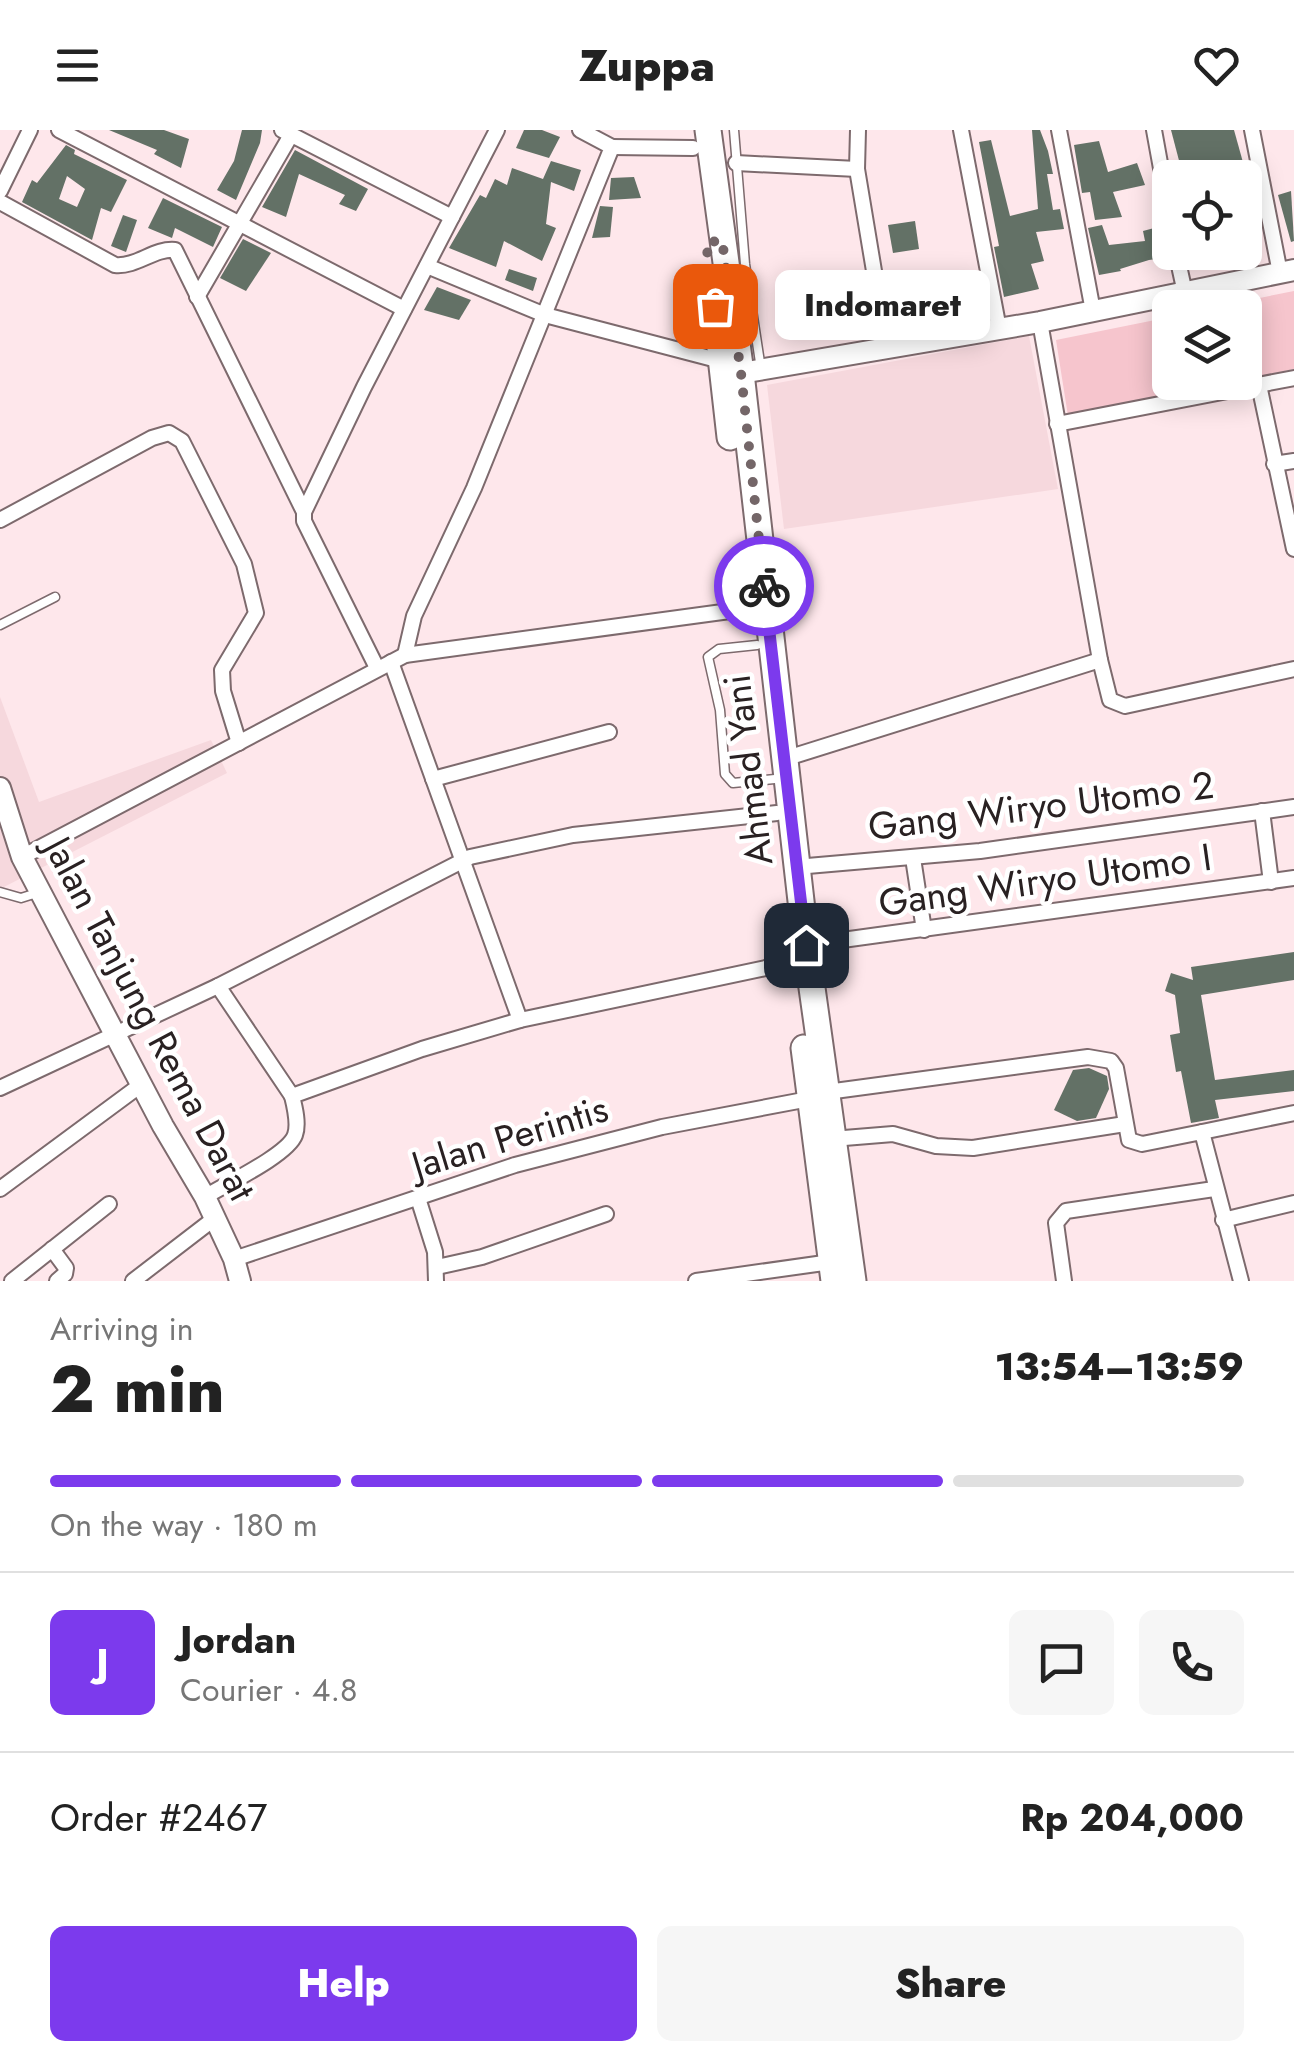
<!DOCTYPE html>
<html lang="en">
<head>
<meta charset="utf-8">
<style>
  body { margin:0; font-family:Jost,sans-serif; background:#f6f6f6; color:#222; height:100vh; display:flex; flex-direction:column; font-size:38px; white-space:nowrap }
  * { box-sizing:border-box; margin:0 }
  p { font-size:32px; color:#767676 }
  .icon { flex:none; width:55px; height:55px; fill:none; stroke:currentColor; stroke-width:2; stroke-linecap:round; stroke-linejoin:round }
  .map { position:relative; height:1151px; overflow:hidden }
  .side { display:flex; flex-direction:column; background:#fff; flex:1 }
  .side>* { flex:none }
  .controls { position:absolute; left:1152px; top:30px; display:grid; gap:20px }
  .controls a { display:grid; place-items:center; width:110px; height:110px; border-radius:15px; background:#fff; box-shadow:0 5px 25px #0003; font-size:50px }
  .pin { position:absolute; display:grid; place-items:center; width:85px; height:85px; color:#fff; margin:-42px; border-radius:20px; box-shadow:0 5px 15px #0006 }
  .courier { position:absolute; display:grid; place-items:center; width:100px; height:100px; margin:-50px; border:8px solid #7c3aed; border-radius:50%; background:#fff; color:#222; box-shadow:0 2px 12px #0007 }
  .bubble { position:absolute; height:70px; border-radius:15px; background:#fff; box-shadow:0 5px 25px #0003; font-size:32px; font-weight:800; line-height:70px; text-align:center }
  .overview em { font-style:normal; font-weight:800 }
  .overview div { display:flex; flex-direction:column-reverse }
  .overview { display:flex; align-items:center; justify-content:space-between; height:170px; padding:0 50px }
  h1 { font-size:65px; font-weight:800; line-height:75px }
  .bar { display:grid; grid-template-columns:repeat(4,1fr); gap:15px 10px; align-content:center; height:120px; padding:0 50px }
  .bar i { height:12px; border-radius:8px; background:#e0e0e0 }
  .bar .on { background:#7c3aed }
  .bar p { grid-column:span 4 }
  .line { display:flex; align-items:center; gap:25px; padding:0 50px; border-top:2px solid #e0e0e0 }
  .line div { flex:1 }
  .round { display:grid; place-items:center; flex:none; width:105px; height:105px; border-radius:15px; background:#f6f6f6 }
  .action { display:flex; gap:20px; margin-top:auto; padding:20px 50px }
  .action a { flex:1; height:115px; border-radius:15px; background:#7c3aed; color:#fff; font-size:40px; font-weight:800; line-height:115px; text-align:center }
  .action a+a { background:#f6f6f6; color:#222 }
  header { display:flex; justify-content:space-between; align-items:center; height:130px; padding:0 50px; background:#fff; font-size:45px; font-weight:800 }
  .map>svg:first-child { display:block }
  .built { fill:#f6d8dd }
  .green { fill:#f6c5cd }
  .building { fill:#637166; fill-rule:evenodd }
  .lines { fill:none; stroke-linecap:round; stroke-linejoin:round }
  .lane-casing { stroke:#7d6a6d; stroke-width:11 }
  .street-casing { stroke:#7d6a6d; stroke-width:18 }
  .secondary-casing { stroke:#7d6a6d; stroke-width:24 }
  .highway-casing { stroke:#7d6a6d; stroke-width:29 }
  .lane { stroke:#fff; stroke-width:8 }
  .street { stroke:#fff; stroke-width:14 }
  .secondary { stroke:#fff; stroke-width:20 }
  .highway { stroke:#fff; stroke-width:25 }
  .done { stroke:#746668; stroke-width:10; stroke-dasharray:0 18 }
  .route { stroke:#7c3aed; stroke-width:12 }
  .labels { text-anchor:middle; stroke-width:9; stroke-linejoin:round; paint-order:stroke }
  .street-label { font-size:38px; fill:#292122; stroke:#fff }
</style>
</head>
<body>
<header><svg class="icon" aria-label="menu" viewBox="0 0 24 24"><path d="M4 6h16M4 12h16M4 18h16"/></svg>Zuppa<svg class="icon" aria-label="heart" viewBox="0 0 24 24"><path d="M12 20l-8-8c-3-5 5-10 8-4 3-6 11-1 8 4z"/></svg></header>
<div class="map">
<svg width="1294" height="1151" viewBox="0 0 1294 1151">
  <rect width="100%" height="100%" fill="#fee7eb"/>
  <g class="built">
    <polygon points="1029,206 1058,359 784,399 767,255"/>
    <polygon points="0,567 39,672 211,610 227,643 0,759"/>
  </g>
  <g class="green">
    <polygon points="1294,161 1294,239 1245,249 1245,178 1215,177"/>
    <polygon points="1170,187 1170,252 1230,253 1068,286 1056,210"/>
  </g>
  <g class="building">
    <polygon points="109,0 164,0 189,9 181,38 154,24 157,20"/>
    <polygon points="242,0 262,0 260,13 236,70 217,60 234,31"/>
    <polygon points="524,0 542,0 560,7 549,28 516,18"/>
    <polygon points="1032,0 1040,0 1048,21 1053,44 1047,44 1053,80 1060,79 1064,99 1036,102 1044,131 1031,134 1039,159 1004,167 994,117 999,116 979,12 991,10 1010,86 1038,79"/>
    <polygon points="1171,0 1234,0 1244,36 1182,42"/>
    <polygon points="1099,11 1108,42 1137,33 1145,55 1113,62 1122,87 1095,90 1090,62 1082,63 1074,15"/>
    <path d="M66 15 75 20 74 24 127 50 111 82 101 78 92 110 22 72 32 50 37 53ZM67 46 85 59 77 77 59 69Z"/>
    <polygon points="295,20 368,59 356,81 339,74 345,65 299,44 286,87 262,77"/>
    <polygon points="551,31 581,40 574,61 551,52 546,94 556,98 542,131 504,111 496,137 449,118 480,65 486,68 495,49 507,55 512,38 543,49"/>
    <polygon points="634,47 641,68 609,70 611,48"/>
    <polygon points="1291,61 1294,111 1291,112 1278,65"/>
    <polygon points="163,68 222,97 213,117 175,98 172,108 148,98"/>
    <polygon points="1256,74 1260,112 1245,112 1245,76"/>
    <polygon points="600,76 613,77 610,107 592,108"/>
    <polygon points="123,85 137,90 126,122 111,116"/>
    <polygon points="915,91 919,119 893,123 888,95"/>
    <polygon points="1102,95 1109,115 1145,111 1143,101 1158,97 1164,128 1149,130 1120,139 1121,141 1099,145 1088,98"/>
    <polygon points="243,109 271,123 246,161 220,148"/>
    <polygon points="509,139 537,148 533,161 505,150"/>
    <polygon points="437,157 471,170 459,190 424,180"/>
    <polygon points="1294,822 1294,850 1201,865 1215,950 1294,940 1294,961 1215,970 1219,988 1191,993 1181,941 1176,942 1170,905 1180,903 1175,865 1165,861 1171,843 1193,850 1191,837"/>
    <polygon points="1089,938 1107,946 1109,959 1096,988 1077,991 1054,980 1073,940"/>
  </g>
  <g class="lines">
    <defs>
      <g id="lane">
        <polyline points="734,0 745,134 761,239"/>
        <polyline points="0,495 55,467"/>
        <polyline points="757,515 719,519 708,527 720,580 725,644 733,653 785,648"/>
        <polyline points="0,762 21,768 40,762"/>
      </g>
      <g id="street">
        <polyline points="59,0 404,179"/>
        <polyline points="282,0 452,87"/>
        <polyline points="858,0 857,39 887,219"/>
        <polyline points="961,0 999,199"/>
        <polyline points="1059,0 1093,181"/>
        <polyline points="1154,0 1170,88"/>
        <polyline points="1252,0 1280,143"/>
        <polyline points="612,17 693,18"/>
        <polyline points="736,33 857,39"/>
        <polyline points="0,61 30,0"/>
        <path d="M0 72 115 135C137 137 154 118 175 120L304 382"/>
        <polyline points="1176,122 1185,163"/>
        <polyline points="427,136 545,185 721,231"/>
        <polyline points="197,167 291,5"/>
        <polyline points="1040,192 1100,530 1110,570 1125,576 1294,539"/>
        <polyline points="1259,255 1294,419"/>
        <polyline points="1057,294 1294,248"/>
        <polyline points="1274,334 1294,331"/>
        <polyline points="0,390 152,308 169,303 182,311 244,434 256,483 222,540 223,561 239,613"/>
        <polyline points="405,525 414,486 474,358 612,17 580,0"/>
        <polyline points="391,532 520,890"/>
        <polyline points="377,538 304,391 304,382 364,257 497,0"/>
        <polyline points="784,629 1100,530"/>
        <polyline points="433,649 609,602"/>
        <polyline points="1262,681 1271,752"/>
        <polyline points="22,727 405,525 752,478"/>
        <polyline points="913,728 924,800"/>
        <polyline points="796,737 980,721 1294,677"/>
        <polyline points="806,815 1294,748"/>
        <polyline points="218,856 292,966"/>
        <polyline points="0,958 218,856 470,727 573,705 777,683"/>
        <polyline points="827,962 1088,927 1111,931 1116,938 1129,1010 1142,1014 1202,1002 1241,1151"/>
        <polyline points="1202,1002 1294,983"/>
        <polyline points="832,1009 893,1004 936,1016 973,1018 1125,994"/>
        <polyline points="0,1059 142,954"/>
        <path d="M205 1067C224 1055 288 1025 295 1005 299 994 295 978 292 966L422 919 520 890 794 832"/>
        <polyline points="418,1068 435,1122 436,1151"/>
        <polyline points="1223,1090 1294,1073"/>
        <polyline points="52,1119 66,1138 65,1144 57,1151"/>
        <polyline points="234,1129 515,1035 662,997 809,969"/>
        <polyline points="437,1137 482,1127 606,1084"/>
        <polyline points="12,1151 109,1074"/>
        <polyline points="133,1151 215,1088"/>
        <polyline points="696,1151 831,1132"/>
        <polyline points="1064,1151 1056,1093 1066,1081 1214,1059"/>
      </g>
      <g id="secondary">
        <polyline points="741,243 1040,192 1294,140"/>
        <polyline points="0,658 22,727 163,996 205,1067 234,1129 240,1151"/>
      </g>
      <g id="highway">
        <polyline points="708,0 741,243 806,815 853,1151"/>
        <polyline points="716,183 730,307"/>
        <polyline points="804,918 834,1151"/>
      </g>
    </defs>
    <use href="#lane" class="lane-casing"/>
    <use href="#street" class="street-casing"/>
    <use href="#secondary" class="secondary-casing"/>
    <use href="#highway" class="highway-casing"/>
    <use href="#lane" class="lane"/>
    <use href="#street" class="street"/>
    <use href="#secondary" class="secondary"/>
    <use href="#highway" class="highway"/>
  </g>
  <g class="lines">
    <polyline class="done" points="715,176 706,113 722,110 741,243 764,456"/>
    <polyline class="route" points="764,456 806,815"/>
  </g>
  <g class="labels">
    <g class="street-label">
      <text transform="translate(748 640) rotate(-97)" y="13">Ahmad Yani</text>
      <text transform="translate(1041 676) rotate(-7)" y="13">Gang Wiryo Utomo 2</text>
      <text transform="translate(1045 750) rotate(-8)" y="13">Gang Wiryo Utomo I</text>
      <text transform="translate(150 889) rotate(62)" y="13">Jalan Tanjung Rema Darat</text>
      <text transform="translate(510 1007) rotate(-17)" y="13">Jalan Perintis</text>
    </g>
  </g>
</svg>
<div class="controls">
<a><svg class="icon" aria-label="locate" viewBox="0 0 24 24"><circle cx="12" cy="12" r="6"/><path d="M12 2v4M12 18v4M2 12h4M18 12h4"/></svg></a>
<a><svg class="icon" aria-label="layers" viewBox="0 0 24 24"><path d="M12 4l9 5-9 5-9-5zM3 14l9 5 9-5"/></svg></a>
</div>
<div class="pin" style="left:715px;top:176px;background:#ea580c"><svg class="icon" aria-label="bag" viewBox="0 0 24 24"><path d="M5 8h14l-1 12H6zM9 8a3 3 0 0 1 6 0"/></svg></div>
<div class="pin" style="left:806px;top:815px;background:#1f2937"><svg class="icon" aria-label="home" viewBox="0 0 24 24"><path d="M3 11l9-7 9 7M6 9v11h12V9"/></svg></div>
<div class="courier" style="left:764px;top:456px"><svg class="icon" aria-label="bike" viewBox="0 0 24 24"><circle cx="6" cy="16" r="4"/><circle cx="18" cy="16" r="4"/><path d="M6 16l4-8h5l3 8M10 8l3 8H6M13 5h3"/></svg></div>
<div class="bubble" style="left:775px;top:140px;width:215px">Indomaret</div>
</div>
<section class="side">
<div class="overview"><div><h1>2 min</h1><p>Arriving in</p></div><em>13:54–13:59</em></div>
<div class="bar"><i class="on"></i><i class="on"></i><i class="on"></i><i></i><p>On the way · 180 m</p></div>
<div class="line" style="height:180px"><b class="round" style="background:#7c3aed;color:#fff">J</b><div><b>Jordan</b><p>Courier · 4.8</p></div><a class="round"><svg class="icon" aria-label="chat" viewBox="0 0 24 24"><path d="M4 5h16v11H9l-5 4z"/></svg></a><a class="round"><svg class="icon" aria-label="phone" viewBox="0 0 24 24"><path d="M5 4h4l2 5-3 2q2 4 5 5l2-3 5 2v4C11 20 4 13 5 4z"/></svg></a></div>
<div class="line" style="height:130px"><div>Order #2467</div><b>Rp 204,000</b></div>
<div class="action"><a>Help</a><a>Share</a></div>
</section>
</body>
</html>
